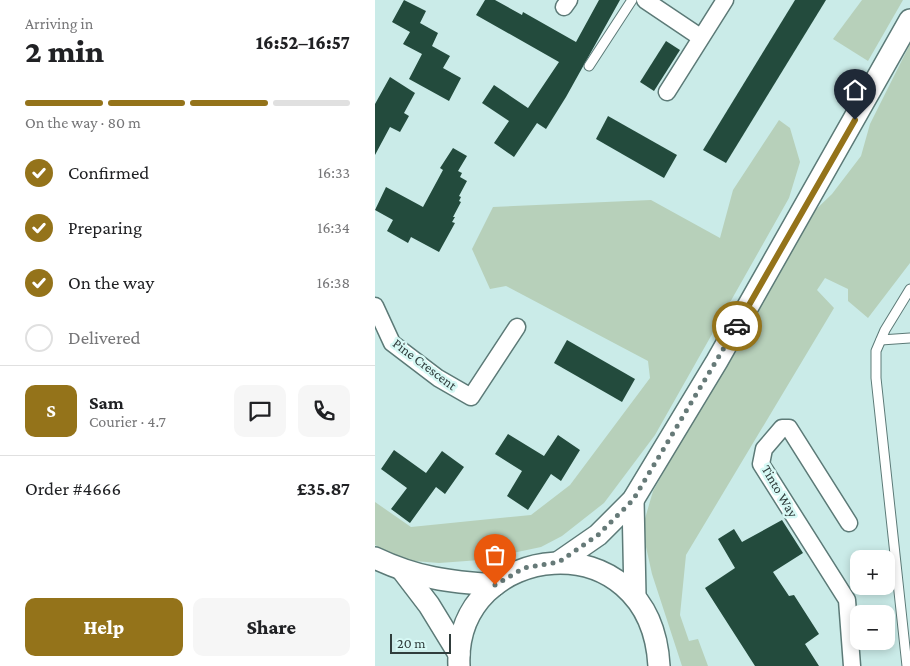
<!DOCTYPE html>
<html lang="en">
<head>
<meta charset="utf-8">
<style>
  body { margin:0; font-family:"Crimson Pro",serif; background:#f6f6f6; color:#202124; height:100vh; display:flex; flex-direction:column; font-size:19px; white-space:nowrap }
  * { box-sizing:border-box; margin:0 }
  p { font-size:16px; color:#757577 }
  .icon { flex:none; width:28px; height:28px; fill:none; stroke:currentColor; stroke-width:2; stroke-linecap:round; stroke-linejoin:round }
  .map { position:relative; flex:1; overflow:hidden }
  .side { display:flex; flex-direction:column; background:#fff; width:375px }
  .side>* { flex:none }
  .controls { position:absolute; left:475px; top:550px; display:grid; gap:10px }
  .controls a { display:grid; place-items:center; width:45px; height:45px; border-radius:10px; background:#fff; box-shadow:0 2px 8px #0003; font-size:25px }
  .scale { position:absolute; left:15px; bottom:12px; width:61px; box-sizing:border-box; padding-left:5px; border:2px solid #303d3c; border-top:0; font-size:14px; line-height:18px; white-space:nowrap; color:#303d3c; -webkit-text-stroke:4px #d7f9f5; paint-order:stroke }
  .pin { position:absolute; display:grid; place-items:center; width:42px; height:42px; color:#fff; margin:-51px -21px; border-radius:50% 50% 50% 0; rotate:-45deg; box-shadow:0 0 5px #0007 }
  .pin .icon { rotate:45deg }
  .courier { position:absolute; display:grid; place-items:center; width:50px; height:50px; margin:-25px; border:4px solid #94731a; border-radius:50%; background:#fff; color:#222; box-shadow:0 1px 6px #0007 }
  .head em { font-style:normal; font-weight:800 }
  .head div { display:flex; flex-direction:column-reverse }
  .head { display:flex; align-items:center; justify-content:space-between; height:85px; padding:0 25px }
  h1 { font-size:32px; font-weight:800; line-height:38px }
  .bar { display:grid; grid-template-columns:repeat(4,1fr); gap:8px 5px; align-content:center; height:60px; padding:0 25px }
  .bar i { height:6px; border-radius:4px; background:#e0e0e0 }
  .bar .selected { background:#94731a }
  .bar p { grid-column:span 4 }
  .line { display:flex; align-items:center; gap:12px; padding:0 25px; border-top:1px solid #e0e0e0 }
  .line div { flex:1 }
  .round { display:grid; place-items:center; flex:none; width:52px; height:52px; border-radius:10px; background:#f6f6f6 }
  ol { padding:0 25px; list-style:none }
  li { display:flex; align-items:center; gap:15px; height:55px }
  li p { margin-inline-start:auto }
  li .icon { padding:5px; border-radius:50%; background:#94731a; color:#fff; stroke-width:4 }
  li:last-child { color:#757577 }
  li i { width:28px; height:28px; border:2px solid #e0e0e0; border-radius:50% }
  .button { display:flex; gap:10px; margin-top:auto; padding:10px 25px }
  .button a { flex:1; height:58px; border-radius:10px; background:#94731a; color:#fff; font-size:20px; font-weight:800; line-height:58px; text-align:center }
  .button a+a { background:#f6f6f6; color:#202124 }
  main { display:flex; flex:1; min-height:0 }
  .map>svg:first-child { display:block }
  .green { fill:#b7d0ba }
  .building { fill:#234b3d }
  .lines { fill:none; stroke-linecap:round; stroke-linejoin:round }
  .service-casing { stroke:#5c7a77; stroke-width:11 }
  .minor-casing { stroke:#5c7a77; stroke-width:19 }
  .tertiary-casing { stroke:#5c7a77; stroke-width:24 }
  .service { stroke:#fff; stroke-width:9 }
  .minor { stroke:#fff; stroke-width:16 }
  .tertiary { stroke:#fff; stroke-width:21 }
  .done { stroke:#667a78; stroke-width:5; stroke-dasharray:0 9 }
  .route { stroke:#94731a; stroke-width:6 }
  .labels { text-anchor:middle; stroke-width:5; stroke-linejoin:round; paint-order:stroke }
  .street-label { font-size:14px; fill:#303d3c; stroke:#d7f9f5 }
</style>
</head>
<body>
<main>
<section class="side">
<div class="head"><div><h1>2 min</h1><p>Arriving in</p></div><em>16:52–16:57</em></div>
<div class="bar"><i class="selected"></i><i class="selected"></i><i class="selected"></i><i></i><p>On the way · 80 m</p></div>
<ol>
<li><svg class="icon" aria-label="check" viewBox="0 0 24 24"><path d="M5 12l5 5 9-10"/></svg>Confirmed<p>16:33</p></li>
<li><svg class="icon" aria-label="check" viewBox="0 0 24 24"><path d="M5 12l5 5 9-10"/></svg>Preparing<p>16:34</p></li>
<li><svg class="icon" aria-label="check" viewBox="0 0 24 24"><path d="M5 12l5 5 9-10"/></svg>On the way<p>16:38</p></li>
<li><i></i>Delivered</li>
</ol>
<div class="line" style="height:90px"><b class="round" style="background:#94731a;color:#fff">S</b><div><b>Sam</b><p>Courier · 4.7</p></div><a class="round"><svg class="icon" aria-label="chat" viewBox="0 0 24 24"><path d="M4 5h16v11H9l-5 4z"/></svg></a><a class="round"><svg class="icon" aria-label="phone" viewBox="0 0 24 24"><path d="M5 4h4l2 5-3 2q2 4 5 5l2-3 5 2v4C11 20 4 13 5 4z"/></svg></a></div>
<div class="line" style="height:65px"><div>Order #4666</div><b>£35.87</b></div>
<div class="button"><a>Help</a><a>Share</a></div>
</section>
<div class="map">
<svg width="535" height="666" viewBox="0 0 535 666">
  <rect width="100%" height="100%" fill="#caebe8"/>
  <g class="green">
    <polygon points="487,0 528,0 493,61 458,39"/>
    <polygon points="535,44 535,263 493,318 473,301 473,289 450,278 442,290 459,308 311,555 305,615 314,641 323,639 333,666 307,666 277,574 267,529 278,491 430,220 457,194 486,156 495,124"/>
    <polygon points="404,120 415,128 425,162 414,198 280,435 229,503 187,536 166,547 105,560 64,563 27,560 0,545 0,502 36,527 156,515 195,485 275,378 273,361 131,286 115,289 97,249 118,207 276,200 345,238 358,190"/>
  </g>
  <g class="building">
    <polygon points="29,0 51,11 45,23 63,33 57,46 75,56 68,68 86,78 74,101 34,79 47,54 28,44 35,32 17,22"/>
    <polygon points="110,0 120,0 147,15 148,12 201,42 224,0 245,0 191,97 171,129 162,123 139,157 119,143 134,121 107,103 119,85 153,108 184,62 101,15"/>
    <polygon points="420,0 451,0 351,163 328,150"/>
    <polygon points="291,41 305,50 279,91 265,82"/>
    <polygon points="15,77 40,93 29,113 34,116 25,132 15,127 0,155 0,104"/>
    <polygon points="233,116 302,155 289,178 221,139"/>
    <polygon points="78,148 92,156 83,171 87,173 85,177 92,181 84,196 86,197 84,201 86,202 78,217 80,217 77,222 80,223 64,252 36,237 33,243 12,231 18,220 0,210 11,187 48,207 68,170 65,168"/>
    <polygon points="192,340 260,379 247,402 179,363"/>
    <polygon points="133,434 169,456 183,435 205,450 186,481 176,474 153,510 132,496 147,471 120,454"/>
    <polygon points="19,450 51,473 67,451 89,467 70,494 61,487 35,523 16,509 32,488 6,469"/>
    <polygon points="407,520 428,553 398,572 414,596 419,595 444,634 430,644 444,666 380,666 330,588 360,568 343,539 359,529 367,542"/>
  </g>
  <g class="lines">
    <defs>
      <g id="service">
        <polyline points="214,66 257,0"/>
        <polyline points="506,340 535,338"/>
        <polyline points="532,666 501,378 501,351 510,330 535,289"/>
      </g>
      <g id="minor">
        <polyline points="270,0 325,37"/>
        <polyline points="189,7 194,0"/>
        <polyline points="292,92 350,0"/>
        <polyline points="0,306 17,343 63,378 96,397 142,327"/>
        <polyline points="474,523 414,428 407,428 389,449 386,464 472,600 477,666"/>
      </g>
      <g id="tertiary">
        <polyline points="258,500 260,596"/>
        <path d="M0 558C42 578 75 582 120 585"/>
        <polyline points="184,562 223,535 258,500 342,361 535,20"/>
        <polyline points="28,571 54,605 84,654"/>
        <path d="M84 666C78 540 276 518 284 666"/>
      </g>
    </defs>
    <use href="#service" class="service-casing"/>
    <use href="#minor" class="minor-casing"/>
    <use href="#tertiary" class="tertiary-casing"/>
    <use href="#service" class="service"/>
    <use href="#minor" class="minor"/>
    <use href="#tertiary" class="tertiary"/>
  </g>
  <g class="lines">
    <polyline class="done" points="120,585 149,568 184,562 223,535 258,500 362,326"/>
    <polyline class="route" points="362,326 480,120"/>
  </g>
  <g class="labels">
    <g class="street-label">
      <text transform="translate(50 364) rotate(37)" y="5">Pine Crescent</text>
      <text transform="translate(405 491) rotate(60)" y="5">Tinto Way</text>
    </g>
  </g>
</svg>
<div class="controls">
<a>+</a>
<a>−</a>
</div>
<div class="scale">20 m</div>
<div class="pin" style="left:120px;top:585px;background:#ea580c"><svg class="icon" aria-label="bag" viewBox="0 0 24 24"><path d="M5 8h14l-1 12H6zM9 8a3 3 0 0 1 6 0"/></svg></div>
<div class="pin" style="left:480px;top:120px;background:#1f2937"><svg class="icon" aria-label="home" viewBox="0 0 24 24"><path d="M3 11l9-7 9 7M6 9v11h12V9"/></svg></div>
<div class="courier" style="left:362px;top:326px"><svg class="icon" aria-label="car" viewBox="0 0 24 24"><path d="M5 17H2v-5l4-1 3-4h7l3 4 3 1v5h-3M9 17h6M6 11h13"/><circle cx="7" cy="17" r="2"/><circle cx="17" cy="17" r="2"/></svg></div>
</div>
</main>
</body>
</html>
